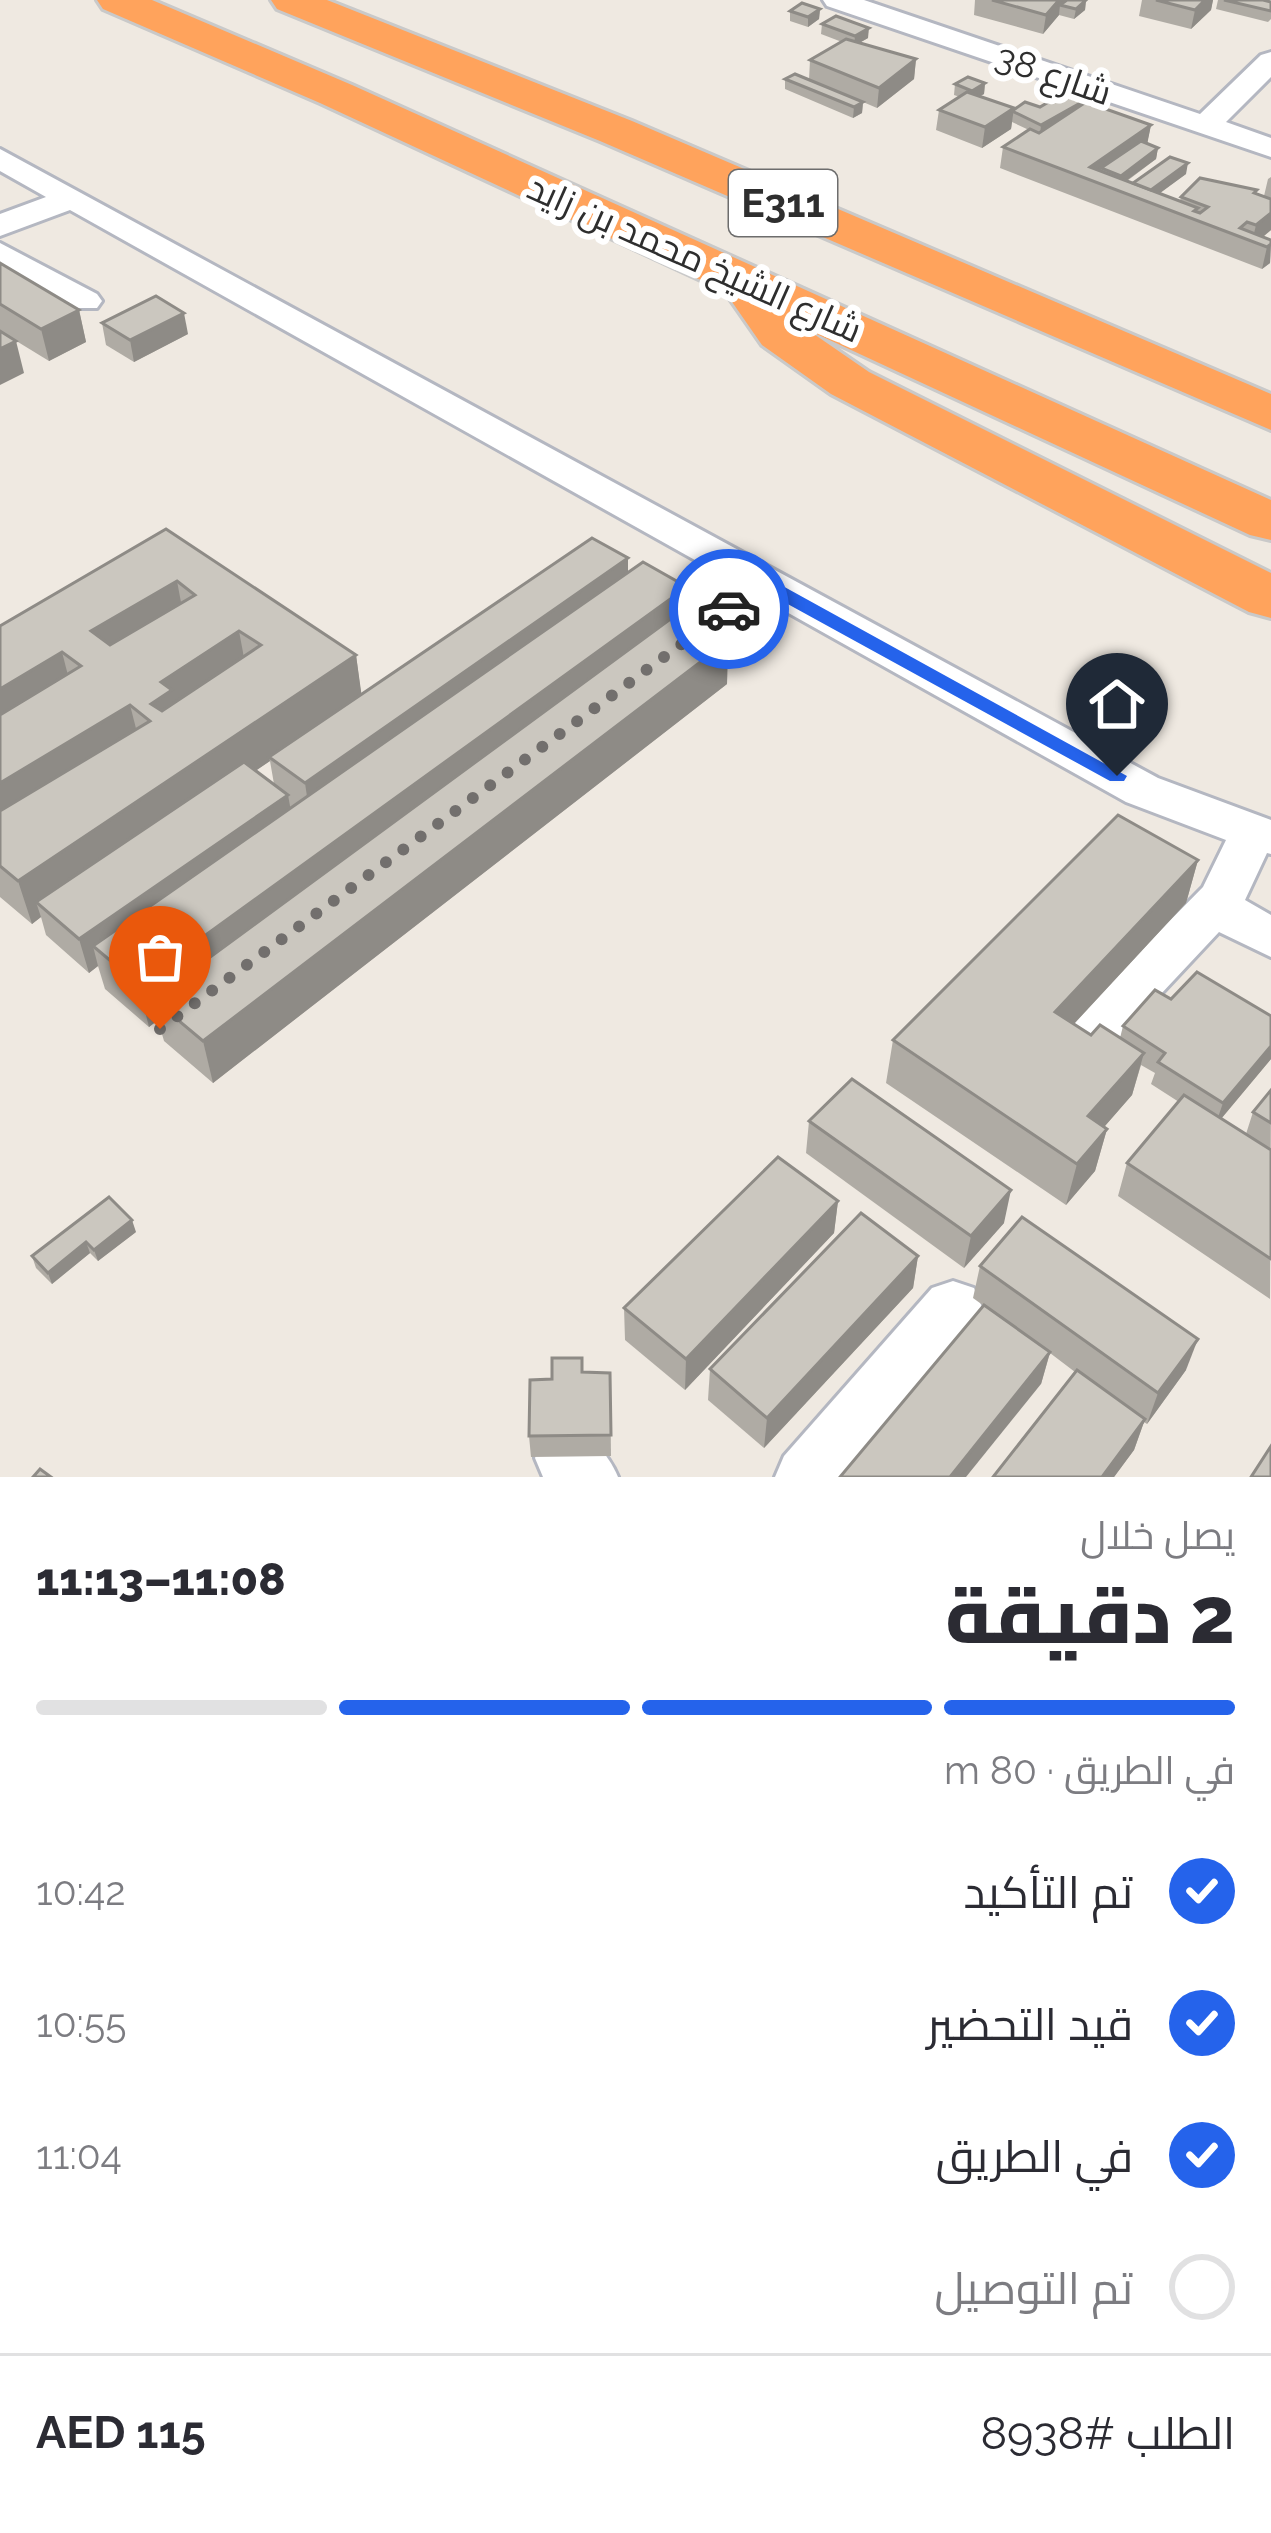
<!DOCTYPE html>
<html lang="ar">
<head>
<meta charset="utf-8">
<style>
  body { margin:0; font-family:Raleway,Cairo,sans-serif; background:#f7f7f7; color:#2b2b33; direction:rtl; height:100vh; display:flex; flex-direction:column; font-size:45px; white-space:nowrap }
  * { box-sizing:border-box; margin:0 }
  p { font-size:39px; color:#7c7c81 }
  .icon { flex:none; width:66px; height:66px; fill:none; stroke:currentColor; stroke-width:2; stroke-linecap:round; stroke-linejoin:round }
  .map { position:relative; height:1477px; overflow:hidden; direction:ltr }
  .side { display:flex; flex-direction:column; background:#fff; flex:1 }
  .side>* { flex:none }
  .pin { position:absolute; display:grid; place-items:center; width:102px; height:102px; color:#fff; margin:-123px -51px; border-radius:50% 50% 50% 0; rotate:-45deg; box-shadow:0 0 12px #0007 }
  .pin .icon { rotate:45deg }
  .courier { position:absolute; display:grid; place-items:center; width:120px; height:120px; margin:-60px; border:9px solid #2563eb; border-radius:50%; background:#fff; color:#222; box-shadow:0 3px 15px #0007 }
  .headline em { font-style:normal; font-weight:800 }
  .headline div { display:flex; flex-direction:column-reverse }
  .headline { display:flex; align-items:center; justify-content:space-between; height:204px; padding:0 36px }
  h1 { font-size:78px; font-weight:800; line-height:90px }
  .bar { display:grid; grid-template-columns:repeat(4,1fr); gap:18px 12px; align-content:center; height:144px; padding:0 36px }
  .bar i { height:15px; border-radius:9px; background:#e1e1e2 }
  .bar .on { background:#2563eb }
  .bar p { grid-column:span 4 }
  .line { display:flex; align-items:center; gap:30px; padding:0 36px; border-top:3px solid #e1e1e2 }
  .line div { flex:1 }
  ol { padding:0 36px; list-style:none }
  li { display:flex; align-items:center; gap:36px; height:132px }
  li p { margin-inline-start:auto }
  li .icon { padding:12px; border-radius:50%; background:#2563eb; color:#fff; stroke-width:4 }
  li:last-child { color:#7c7c81 }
  li i { width:66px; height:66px; border:6px solid #e1e1e2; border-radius:50% }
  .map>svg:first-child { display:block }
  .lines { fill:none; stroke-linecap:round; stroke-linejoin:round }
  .minor-casing { stroke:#b4b7c1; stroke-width:6 }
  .motorway-casing { stroke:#c9c9c9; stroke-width:6 }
  .minor { fill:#fff; fill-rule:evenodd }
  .motorway { fill:#ffa35c; fill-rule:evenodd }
  .wall { fill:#afaba4; fill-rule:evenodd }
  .shaded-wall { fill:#8e8b86 }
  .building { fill:#cbc7bf; stroke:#8e8b86; stroke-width:3; fill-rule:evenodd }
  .route { fill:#2563eb }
  .done { stroke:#726f6d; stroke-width:12; stroke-dasharray:0 21.6 }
  .labels { text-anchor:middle; stroke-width:12; stroke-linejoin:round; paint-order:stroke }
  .far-street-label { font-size:36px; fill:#2e2e2e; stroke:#fff }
  .shield { fill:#fff; stroke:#6d6d6d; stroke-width:3 }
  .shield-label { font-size:39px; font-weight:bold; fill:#2e2e2e }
</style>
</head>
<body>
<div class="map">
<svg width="1271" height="1477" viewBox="0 0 1271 1477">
  <rect width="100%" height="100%" fill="#efe9e1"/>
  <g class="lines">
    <defs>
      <g id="minor">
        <polygon points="823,0 864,0 1200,114 1261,55 1271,52 1271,77 1226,122 1271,138 1271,157 827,6"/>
        <polygon points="0,149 1158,778 1271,820 1271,854 1267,853 1245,900 1271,915 1271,957 1219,932 1115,1043 1097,1049 1079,1043 1071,1028 1079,1013 1203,887 1226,840 1126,802 767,601 670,673 655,677 640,673 633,663 640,653 736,583 70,210 0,236 0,214 46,197 0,171"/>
        <polygon points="0,243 97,294 102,301 97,308 73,308 0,267"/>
        <polygon points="953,1281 974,1288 982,1307 974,1326 846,1477 775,1477 784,1456 932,1288"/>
        <path d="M566 1429C592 1439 607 1451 618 1477H543L535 1458 544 1437Z"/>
      </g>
      <g id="motorway">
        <polygon points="97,0 152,0 352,85 1271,500 1271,540 1250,535 808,330 869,372 1271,573 1271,618 1249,612 831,394 762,345 730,299 733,295 320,103 103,9"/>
        <polygon points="271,0 327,0 632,121 1271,394 1271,430 600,141 277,9"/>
      </g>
    </defs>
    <use href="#minor" class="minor-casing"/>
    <use href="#motorway" class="motorway-casing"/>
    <use href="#minor" class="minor"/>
    <use href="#motorway" class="motorway"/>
  </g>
  <g class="wall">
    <polygon points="975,0 1086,0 1085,10 1074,19 1059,15 1043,34 974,15"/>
    <polygon points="1142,0 1213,0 1211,10 1191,29 1139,16"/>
    <polygon points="1218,0 1263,0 1271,2 1271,19 1268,22 1216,9"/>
    <polygon points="820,9 819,19 808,27 790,21 790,11"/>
    <polygon points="822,24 868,38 859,43 916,59 914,79 877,108 863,102 862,113 853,118 785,89 785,79 809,80 810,60 842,42 821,34"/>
    <polygon points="985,83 984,94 980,96 1014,108 1082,105 1151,125 1147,143 1158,148 1156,159 1127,181 1133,183 1186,174 1159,193 1180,201 1181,197 1257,190 1256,193 1264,196 1268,179 1271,177 1271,230 1263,237 1271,240 1270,263 1262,269 1000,168 1003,147 1029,130 1012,122 1011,129 982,148 936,130 939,110 960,97 954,95 955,84"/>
    <polygon points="0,263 79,310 86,342 49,361 0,331"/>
    <polygon points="102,323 188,334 134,362 106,345"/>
    <path d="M166 529 356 655 361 694 628 558V572L687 587 686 616 728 641 727 684 213 1083 164 1041 158 1020 149 1027 105 989 98 966 89 973 46 935 41 917 32 924 0 897V626ZM270 761 274 784 256 770Z"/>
    <polygon points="1198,860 1186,903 1074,1024 1091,1035 1120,1038 1123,1026 1171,999 1271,1016 1271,1059 1221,1119 1246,1134 1253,1112 1271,1090 1270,1299 1118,1196 1127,1163 1179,1102 1151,1084 1155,1073 1141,1065 1132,1095 1104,1127 1107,1129 1095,1171 1066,1205 886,1083 893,1040"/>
    <polygon points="809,1121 1004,1223 964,1268 806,1153"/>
    <polygon points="838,1201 834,1233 685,1390 625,1340 624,1308"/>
    <polygon points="136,1232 98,1261 90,1253 52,1284 36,1268 32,1256"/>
    <polygon points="918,1256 913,1288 764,1448 708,1400 710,1369"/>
    <polygon points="980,1266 1186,1370 1147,1424 1144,1422 1134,1450 1114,1477 993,1477 1075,1372 1050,1353 1041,1384 984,1306 973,1298"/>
    <polygon points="582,1372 610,1373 611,1456 531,1457 529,1436 552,1379"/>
  </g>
  <g class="shaded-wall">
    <polygon points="1059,0 1067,0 1060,5 1059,15 1043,34 1046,15"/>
    <polygon points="1086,0 1085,10 1074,19 1076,9"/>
    <polygon points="1205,0 1213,0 1211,10 1191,29 1195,10"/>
    <polygon points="820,9 819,19 808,27 808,17"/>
    <polygon points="869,28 868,38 854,46 855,36"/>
    <polygon points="916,59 914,79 877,108 879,88"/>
    <polygon points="985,83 984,94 971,101 972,91"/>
    <polygon points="863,102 862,113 853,118 854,107"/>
    <polygon points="1082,102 1080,112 1040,135 1041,125"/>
    <polygon points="1014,108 1011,129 982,148 985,127"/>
    <polygon points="1151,125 1147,145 1101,168 1099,179 1090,167"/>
    <polygon points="1158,148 1156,159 1119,186 1121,176"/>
    <polygon points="1188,163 1186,174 1148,202 1141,199"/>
    <polygon points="1271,203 1271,230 1255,243 1252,242 1256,225"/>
    <polygon points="1271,244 1270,263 1262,269 1267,247"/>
    <polygon points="79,310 86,342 49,361 41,329"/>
    <polygon points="184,313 188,334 134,362 130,340"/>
    <polygon points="16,341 24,373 0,385 0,349"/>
    <polygon points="628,558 628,591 310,817 305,783"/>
    <polygon points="177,581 185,624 101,674 91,631"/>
    <polygon points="687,587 686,630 153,999 158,1020 149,1027 138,984"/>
    <polygon points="239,631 247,674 179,719 151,704 161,682"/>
    <polygon points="728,641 727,684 213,1083 203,1041"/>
    <polygon points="62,652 73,695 0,740 0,689"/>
    <polygon points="356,655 362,698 269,757 270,761 48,912 36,902 41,917 32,924 18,881"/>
    <polygon points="130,705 141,748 0,835 0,783"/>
    <polygon points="288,795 294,828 93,946 98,966 89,973 79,939"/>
    <polygon points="1198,860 1186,903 1045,1055 1055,1012"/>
    <polygon points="1271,1046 1271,1059 1215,1126 1223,1103"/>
    <polygon points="1144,1053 1132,1095 1077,1158 1088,1116"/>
    <polygon points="1107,1129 1095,1171 1066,1205 1077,1164"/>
    <polygon points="1011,1190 1004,1223 964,1268 971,1236"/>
    <polygon points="838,1201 834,1233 685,1390 686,1359"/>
    <polygon points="132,1220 136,1232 98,1261 94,1250"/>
    <polygon points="86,1242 90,1253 52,1284 48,1273"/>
    <polygon points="918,1256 913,1288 764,1448 767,1418"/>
    <polygon points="1198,1339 1186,1370 1147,1424 1158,1393"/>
    <polygon points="1050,1352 1041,1384 966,1477 950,1477"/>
    <polygon points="1145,1419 1134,1450 1114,1477 1102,1477"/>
  </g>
  <g class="building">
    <polygon points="992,0 1059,0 1046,15"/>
    <polygon points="1067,0 1086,0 1076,9 1060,5"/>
    <polygon points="1156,0 1205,0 1195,10"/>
    <polygon points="1224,0 1263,0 1271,2 1271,11"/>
    <polygon points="802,3 820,9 808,17 790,11"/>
    <polygon points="836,16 869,28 855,36 822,24"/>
    <polygon points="846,39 916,59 879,88 810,60"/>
    <polygon points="795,74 863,102 854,107 785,79"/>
    <polygon points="968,77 985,83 972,91 955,84"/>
    <polygon points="967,92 1014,108 985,127 939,110"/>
    <polygon points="1062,94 1082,102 1041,125 1012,111 1025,102 1040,107"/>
    <polygon points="1086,102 1151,125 1090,167 1198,208 1194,211 1200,213 1208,207 1181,197 1200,178 1257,190 1254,193 1271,199 1271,213 1256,225 1247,222 1240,228 1271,240 1271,244 1267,247 1003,147 1030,129 1039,133"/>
    <polygon points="1141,141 1158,148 1121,176 1101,168"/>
    <polygon points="1170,157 1188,163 1151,190 1133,183"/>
    <polygon points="0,263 79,310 41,329 0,304"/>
    <polygon points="156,296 184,313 130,340 102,323"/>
    <polygon points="0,331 16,341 0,349"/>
    <path d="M166 529 356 655 18 881 0 866V811L150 721 130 705 0 783V715L81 666 62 652 0 689V626ZM177 581 195 595 110 645 91 631ZM239 631 261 645 162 711 151 704 172 690 161 682Z"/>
    <polygon points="592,538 628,558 305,783 269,757"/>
    <polygon points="643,562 687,587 138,984 93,946"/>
    <polygon points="680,612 728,641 203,1041 153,999"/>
    <polygon points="244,762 288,795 79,939 36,902"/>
    <polygon points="1118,815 1198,860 1055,1012 1091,1035 1100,1025 1144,1053 1088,1116 1107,1129 1077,1164 893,1040"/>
    <polygon points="1197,972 1271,1016 1271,1046 1223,1103 1158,1062 1165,1053 1123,1026 1155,990 1171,999"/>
    <polygon points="852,1079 1011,1190 971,1236 809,1121"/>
    <polygon points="1271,1090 1271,1123 1253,1112"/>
    <polygon points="1184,1095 1271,1150 1271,1259 1127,1163"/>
    <polygon points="778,1157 838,1201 686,1359 624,1308"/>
    <polygon points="109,1197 132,1220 94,1250 86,1242 48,1273 32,1256"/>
    <polygon points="861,1213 918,1256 767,1418 710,1369"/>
    <polygon points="1022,1217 1198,1339 1158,1393 980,1266"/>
    <polygon points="984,1305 1050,1352 950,1477 840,1477"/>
    <polygon points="552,1358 582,1358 582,1372 610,1373 611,1435 529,1436 530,1380 552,1379"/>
    <polygon points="1077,1370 1145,1419 1102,1477 993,1477"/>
    <polygon points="1271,1446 1271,1477 1251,1477"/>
    <polygon points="40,1469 51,1477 33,1477"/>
  </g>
  <polygon class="route" points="757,579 770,579 1127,776 1124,781 1110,781 764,591 735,613 722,613 722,605"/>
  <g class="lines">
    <polyline class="done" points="160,1029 729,609"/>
  </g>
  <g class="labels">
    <g class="far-street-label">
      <text transform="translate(1054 74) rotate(19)" y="13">شارع 38</text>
      <text transform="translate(695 258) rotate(24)" y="13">شارع الشيخ محمد بن زايد</text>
    </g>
    <rect class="shield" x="729" y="170" width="108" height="66" rx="9"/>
    <g class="shield-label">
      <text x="783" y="217">E311</text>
    </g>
  </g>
</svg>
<div class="pin" style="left:160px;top:1029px;background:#ea580c"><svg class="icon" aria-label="bag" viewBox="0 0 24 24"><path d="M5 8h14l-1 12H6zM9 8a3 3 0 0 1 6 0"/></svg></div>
<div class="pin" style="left:1117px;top:776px;background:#1f2937"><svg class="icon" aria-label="home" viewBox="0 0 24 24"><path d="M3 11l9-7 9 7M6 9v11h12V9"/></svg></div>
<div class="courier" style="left:729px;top:609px"><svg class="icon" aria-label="car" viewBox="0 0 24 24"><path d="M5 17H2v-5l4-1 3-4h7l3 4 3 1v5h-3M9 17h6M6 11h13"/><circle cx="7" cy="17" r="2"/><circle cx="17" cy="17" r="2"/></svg></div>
</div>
<section class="side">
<div class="headline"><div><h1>2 دقيقة</h1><p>يصل خلال</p></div><em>11:08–11:13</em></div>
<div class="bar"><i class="on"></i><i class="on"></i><i class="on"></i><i></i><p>في الطريق · 80 m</p></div>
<ol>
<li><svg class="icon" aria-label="check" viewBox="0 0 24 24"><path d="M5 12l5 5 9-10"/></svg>تم التأكيد<p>10:42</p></li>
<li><svg class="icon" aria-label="check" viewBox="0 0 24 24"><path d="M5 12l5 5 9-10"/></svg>قيد التحضير<p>10:55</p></li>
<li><svg class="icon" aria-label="check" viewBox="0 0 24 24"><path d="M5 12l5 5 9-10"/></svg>في الطريق<p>11:04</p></li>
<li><i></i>تم التوصيل</li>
</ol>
<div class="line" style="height:156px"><div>الطلب #8938</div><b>AED 115</b></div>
</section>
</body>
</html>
